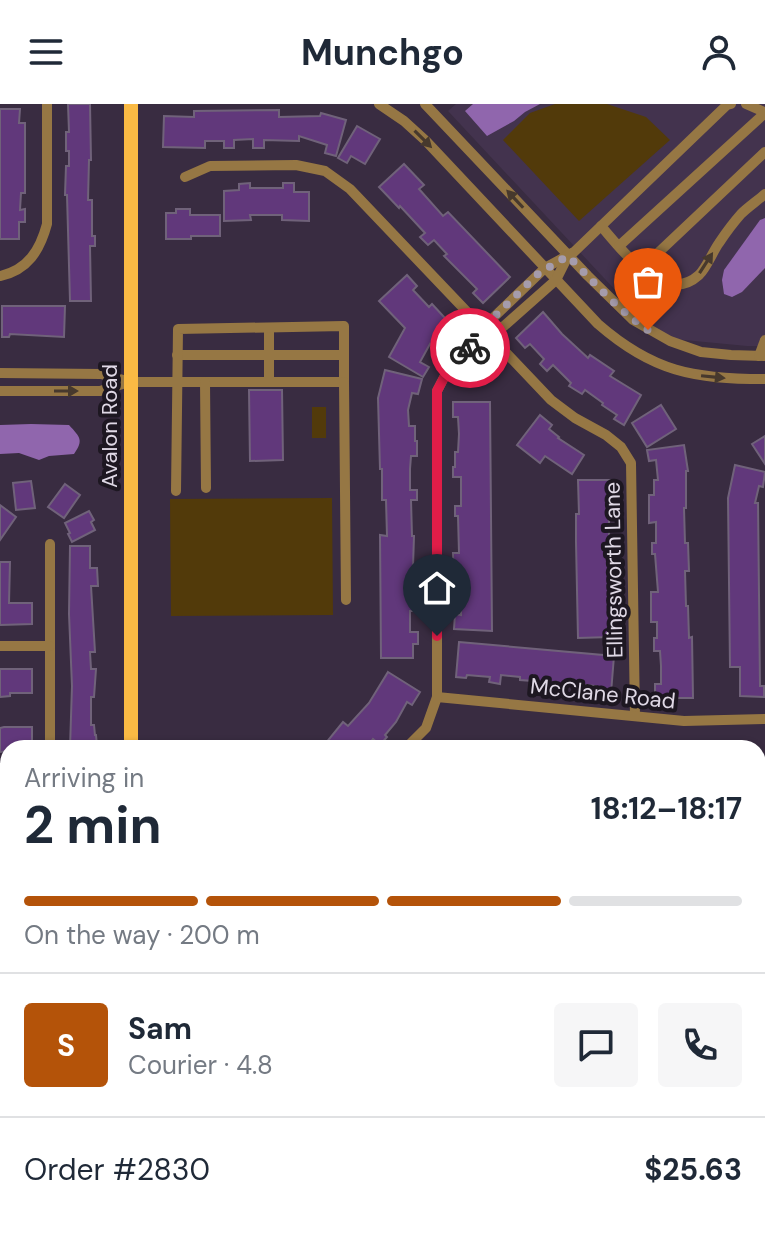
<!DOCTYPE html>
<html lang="en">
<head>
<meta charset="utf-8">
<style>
  body { margin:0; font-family:"DM Sans",sans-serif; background:#f6f6f7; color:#1f2937; height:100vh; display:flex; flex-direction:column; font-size:30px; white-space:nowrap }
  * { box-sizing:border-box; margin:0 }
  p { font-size:26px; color:#747a83 }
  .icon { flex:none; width:44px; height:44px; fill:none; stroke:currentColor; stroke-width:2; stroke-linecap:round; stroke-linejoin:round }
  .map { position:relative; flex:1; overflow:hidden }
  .drawer { position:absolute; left:0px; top:636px; width:766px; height:496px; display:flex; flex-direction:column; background:#fff; border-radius:24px 24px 0 0; box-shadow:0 2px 6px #0004 }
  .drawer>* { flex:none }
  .pin { position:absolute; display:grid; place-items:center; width:68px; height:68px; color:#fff; margin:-82px -34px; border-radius:50% 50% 50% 0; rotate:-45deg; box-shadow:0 0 8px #0007 }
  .pin .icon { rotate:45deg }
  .courier { position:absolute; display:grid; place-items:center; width:80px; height:80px; margin:-40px; border:6px solid #e11d48; border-radius:50%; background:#fff; color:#222; box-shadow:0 2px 10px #0007 }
  .summary em { font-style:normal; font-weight:700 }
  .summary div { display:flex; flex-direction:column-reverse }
  .summary { display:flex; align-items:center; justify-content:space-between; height:136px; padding:0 24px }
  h1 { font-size:52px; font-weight:700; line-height:60px }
  .bar { display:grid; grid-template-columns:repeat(4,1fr); gap:12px 8px; align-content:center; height:96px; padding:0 24px }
  .bar i { height:10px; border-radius:6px; background:#e0e1e3 }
  .bar .selected { background:#b45309 }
  .bar p { grid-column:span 4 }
  .line { display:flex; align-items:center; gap:20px; padding:0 24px; border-top:2px solid #e0e1e3 }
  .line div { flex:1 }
  .round { display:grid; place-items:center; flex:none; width:84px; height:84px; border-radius:8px; background:#f6f6f7 }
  header { display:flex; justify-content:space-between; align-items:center; height:104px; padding:0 24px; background:#fff; font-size:36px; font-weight:700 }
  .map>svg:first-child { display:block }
  .built { fill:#43334e }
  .green { fill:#523a0a }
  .water { fill:#9066ad }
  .building { fill:#61387b; stroke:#70627a; stroke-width:2 }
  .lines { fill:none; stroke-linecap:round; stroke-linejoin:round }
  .minor { stroke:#967744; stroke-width:10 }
  .major { stroke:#faba44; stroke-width:14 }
  .oneway { fill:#47392d }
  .done { stroke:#a59cac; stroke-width:8; stroke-dasharray:0 14.4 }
  .route { stroke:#e11d48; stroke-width:10 }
  .labels { text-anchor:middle; stroke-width:8; stroke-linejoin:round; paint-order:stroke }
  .street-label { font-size:22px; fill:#dfd8e5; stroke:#1d1721 }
</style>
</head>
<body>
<header><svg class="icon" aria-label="menu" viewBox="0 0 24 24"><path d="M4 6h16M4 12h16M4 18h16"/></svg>Munchgo<svg class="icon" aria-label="person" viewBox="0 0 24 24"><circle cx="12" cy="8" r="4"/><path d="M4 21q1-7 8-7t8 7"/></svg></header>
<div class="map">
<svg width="765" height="1132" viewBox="0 0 765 1132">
  <rect width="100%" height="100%" fill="#392c41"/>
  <polygon class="built" points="456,0 765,0 765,242 747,242 663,234 632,204 448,7"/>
  <g class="green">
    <polygon points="555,0 607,0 646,13 670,36 579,117 503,36 530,9"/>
    <rect x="312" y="303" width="14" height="31"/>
    <polygon points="332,394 333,511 171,512 170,395"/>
    <polygon points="758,1018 765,1021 765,1091 758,1087"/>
    <polygon points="181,1124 217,1124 211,1132 177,1132"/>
  </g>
  <g class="water">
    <polygon points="473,0 540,0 525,8 514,17 487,32 465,7"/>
    <polygon points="765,114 765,164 742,188 732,193 724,190 722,176 724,166 760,116"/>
    <path d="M31 320 69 321C80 333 84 336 74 350L49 352 39 356 19 349 0 350V321Z"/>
    <polygon points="758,1087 765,1091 765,1132 211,1132 217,1124 758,1124"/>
  </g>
  <g class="building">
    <polygon points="68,0 90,0 91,56 89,56 88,96 92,96 92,132 95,132 95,142 90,142 91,197 70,197 67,91 65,91 66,62 69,62 69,47 66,47 66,28 69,28"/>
    <polygon points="0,5 20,5 19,19 25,19 25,89 21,89 20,106 25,105 25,118 19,118 19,135 0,135"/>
    <polygon points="279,6 279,13 320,12 321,9 346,16 336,52 325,49 327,41 299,32 299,37 264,36 264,44 253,44 253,35 234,36 234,44 224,44 224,37 205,37 205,44 163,43 164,12 194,13 194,7"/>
    <polygon points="357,22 380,35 365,60 351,52 347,59 338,54"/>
    <polygon points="404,60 424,81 419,85 443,112 448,108 510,173 483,199 473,189 477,185 444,152 447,150 434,136 428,141 420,133 425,129 400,102 399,104 379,83"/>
    <polygon points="250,79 250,84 283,84 283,79 294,79 294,88 309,88 309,117 282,116 282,111 250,111 251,116 224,117 224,87 239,86 239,80"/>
    <polygon points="176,105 190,105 190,111 220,111 220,132 191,132 191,135 166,135 166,109 176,109"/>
    <polygon points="407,171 417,182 413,186 429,203 432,200 457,227 446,238 443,234 433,243 430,240 420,258 429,263 423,273 389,253 405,224 379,197"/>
    <polygon points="2,202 65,202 64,233 10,230 9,233 2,233"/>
    <polygon points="543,208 562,230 588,254 590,251 614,267 610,272 641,291 624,321 614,315 617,311 602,301 603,299 585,286 582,290 569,282 571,279 553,261 547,267 540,260 544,255 530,240 525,244 516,234"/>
    <polygon points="385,266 422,275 418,290 412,289 408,306 409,322 415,322 415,337 417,337 417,352 411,352 410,365 410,386 417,386 417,396 411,396 412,432 414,432 413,463 417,463 418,478 412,478 413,496 418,496 418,507 410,507 410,528 418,528 418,540 413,540 413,554 381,554 380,431 387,432 386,396 382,396 382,365 380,365 378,294"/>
    <polygon points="249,286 282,286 283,356 250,357"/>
    <polygon points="453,298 490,298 492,527 454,525 455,510 461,511 461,494 459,494 459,481 454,481 453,449 459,449 458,412 455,412 455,402 461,402 461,373 453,373 453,363 455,363 455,348 458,348 459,330 458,313 453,313"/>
    <polygon points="661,301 676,325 647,343 632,319"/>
    <polygon points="540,311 552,321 549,325 559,333 558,334 584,351 572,370 545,352 540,359 517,341"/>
    <polygon points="765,332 765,360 752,340"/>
    <polygon points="684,341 688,367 686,367 686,404 684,404 685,439 688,439 689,467 685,467 686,502 688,502 689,534 692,533 693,594 655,594 655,580 661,580 661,562 660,547 654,547 654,534 657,534 657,518 651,518 651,488 658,488 655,450 652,450 652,439 656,439 656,418 649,419 649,391 654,391 654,376 658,376 656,356 649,357 647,346"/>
    <polygon points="735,361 765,368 763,383 759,382 755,399 758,399 760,582 764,582 764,593 740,592 740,563 730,563 728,394"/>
    <polygon points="578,376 613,376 613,387 607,387 608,410 609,410 609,456 614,455 614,470 609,470 609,487 615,487 615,520 610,520 610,533 578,534 576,438 576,410 579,410"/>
    <polygon points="31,377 35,404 16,406 13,379"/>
    <polygon points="65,380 80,391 64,414 48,403"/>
    <polygon points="0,401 16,413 0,436"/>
    <polygon points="89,407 94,416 91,418 95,426 72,438 68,430 70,429 65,419"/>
    <polygon points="70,442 90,442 90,464 97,464 98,482 91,482 95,548 90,548 91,565 96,565 94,593 91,593 91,621 94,621 95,631 96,631 97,642 93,642 93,644 70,644 72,582 69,510"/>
    <polygon points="0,458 10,458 9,499 32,499 32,520 0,521"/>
    <polygon points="459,538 614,552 611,589 595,588 596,582 579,580 579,583 561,581 561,584 533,583 533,577 520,576 520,573 501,571 500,580 489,578 490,573 467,571 466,574 456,573"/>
    <polygon points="0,565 32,565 32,589 10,589 10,592 0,593"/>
    <polygon points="388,568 420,588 412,601 407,598 396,618 385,631 387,633 380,641 373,635 366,644 330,644 325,640 343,618 348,622 369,599"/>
    <polygon points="4,623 32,623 32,644 8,644 8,647 0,648 0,624"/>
    <rect x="0" y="695" width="8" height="20"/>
    <rect x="0" y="1056" width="8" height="20"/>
    <polygon points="50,1124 70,1124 65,1132 41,1132"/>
  </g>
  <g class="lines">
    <g class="minor">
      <path d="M379 0 404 17 426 37 598 220C653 268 694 275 765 275"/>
      <polyline points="425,0 588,172 633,216 670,237 701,248 731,251 765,252"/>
      <polyline points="746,0 762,7 765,11"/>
      <polyline points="185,73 210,62 296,61 325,67 350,85 551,296 575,314 606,331 621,343 631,359 635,612"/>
      <path d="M601 122C622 146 664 203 699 171 707 163 712 149 719 139 725 130 733 119 741 110 748 103 757 97 765 90"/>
      <polyline points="619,142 764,10"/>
      <polyline points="642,164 765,48"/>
      <path d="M0 172C28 166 40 146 47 120V0"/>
      <polyline points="269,224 269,278"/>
      <polyline points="487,227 504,222 556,176 568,152"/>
      <polyline points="177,251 344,251"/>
      <polyline points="759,252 765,236"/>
      <polyline points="0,269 101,270 131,278 344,278 344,222 178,225 176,387"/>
      <polyline points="205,278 206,384"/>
      <polyline points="344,278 346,496"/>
      <polyline points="0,287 100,287 129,278"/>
      <polyline points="50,440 50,644"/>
      <polyline points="0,542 50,542"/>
      <polyline points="437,593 684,617 765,615"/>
      <polyline points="406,644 426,624 437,593 437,287 450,262 487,227 494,213 545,164 574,148 727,1 731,0"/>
      <polyline points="0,670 8,670"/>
      <polyline points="0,878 8,878"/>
      <polyline points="0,1124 8,1122"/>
    </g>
    <g class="major">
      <polyline points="131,0 131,644"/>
      <polyline points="113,1132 116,1124"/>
    </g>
  </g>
  <defs><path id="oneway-solid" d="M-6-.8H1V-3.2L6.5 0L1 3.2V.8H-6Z" transform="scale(2)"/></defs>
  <g class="oneway">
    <use href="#oneway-solid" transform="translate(423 35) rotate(45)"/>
    <use href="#oneway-solid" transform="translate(515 95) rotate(-133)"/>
    <use href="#oneway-solid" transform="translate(706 159) rotate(-57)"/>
    <use href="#oneway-solid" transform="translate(713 273) rotate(6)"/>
    <use href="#oneway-solid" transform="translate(66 287)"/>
  </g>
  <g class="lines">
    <path class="done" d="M470 244 487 227 494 213 539 169 568 152C594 178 617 205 648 226"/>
    <polyline class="route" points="437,532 437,287 450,262 470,244"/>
  </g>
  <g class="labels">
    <g class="street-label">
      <text transform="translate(109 322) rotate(-90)" y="8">Avalon Road</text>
      <text transform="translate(613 466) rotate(-91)" y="8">Ellingsworth Lane</text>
      <text transform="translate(603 589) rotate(6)" y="8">McClane Road</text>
    </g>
  </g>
</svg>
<div class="pin" style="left:648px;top:226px;background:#ea580c"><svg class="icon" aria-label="bag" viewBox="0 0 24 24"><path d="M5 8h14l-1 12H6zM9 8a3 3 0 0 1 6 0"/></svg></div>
<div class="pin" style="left:437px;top:532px;background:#1f2937"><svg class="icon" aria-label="home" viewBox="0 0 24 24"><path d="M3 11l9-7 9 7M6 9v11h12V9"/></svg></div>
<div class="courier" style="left:470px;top:244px"><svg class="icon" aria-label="bike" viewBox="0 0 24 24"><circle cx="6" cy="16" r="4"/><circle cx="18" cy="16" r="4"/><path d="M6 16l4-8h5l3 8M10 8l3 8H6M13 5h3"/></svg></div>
<section class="drawer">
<div class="summary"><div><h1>2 min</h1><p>Arriving in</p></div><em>18:12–18:17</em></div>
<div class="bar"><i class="selected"></i><i class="selected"></i><i class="selected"></i><i></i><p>On the way · 200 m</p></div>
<div class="line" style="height:144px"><b class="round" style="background:#b45309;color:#fff">S</b><div><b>Sam</b><p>Courier · 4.8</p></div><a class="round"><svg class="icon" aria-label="chat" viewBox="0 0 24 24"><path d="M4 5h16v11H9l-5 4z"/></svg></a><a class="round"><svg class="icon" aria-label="phone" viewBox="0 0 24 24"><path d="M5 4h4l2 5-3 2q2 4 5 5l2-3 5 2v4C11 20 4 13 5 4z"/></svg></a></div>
<div class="line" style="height:104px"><div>Order #2830</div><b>$25.63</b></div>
</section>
</div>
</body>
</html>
